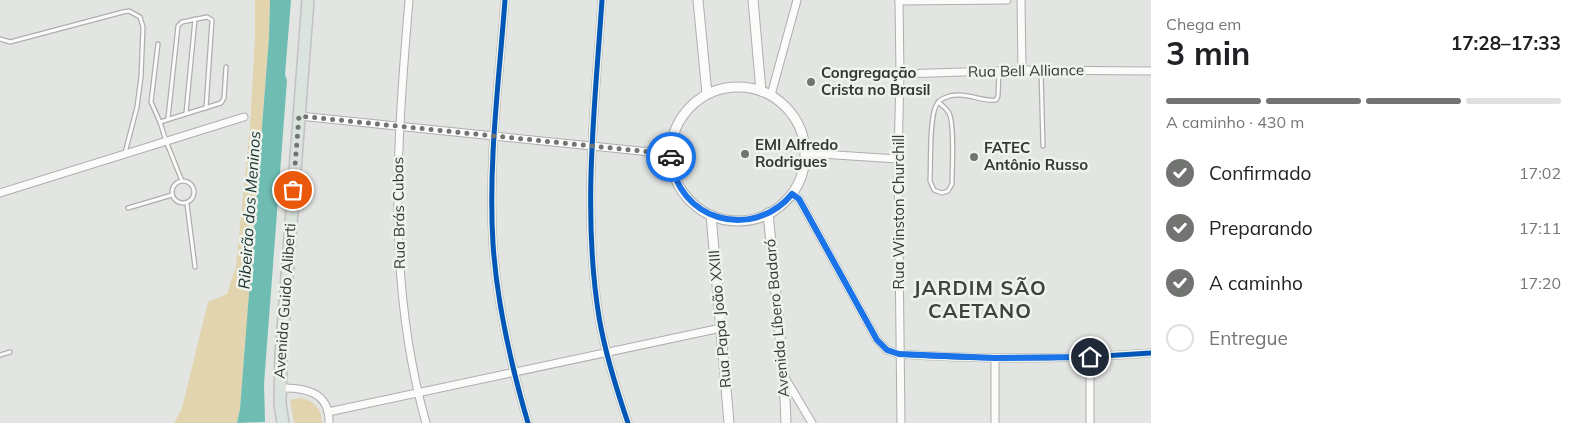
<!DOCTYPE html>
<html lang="pt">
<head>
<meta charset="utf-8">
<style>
  body { margin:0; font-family:Mulish,sans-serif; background:#f2f2f2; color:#202124; height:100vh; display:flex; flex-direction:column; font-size:19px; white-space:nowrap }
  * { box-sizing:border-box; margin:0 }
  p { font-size:16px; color:#757577 }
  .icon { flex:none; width:28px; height:28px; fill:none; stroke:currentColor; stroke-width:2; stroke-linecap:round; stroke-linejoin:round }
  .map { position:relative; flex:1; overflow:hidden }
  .details { display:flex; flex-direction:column; background:#fff; width:425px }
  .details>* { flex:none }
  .pin { position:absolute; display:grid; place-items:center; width:42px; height:42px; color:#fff; margin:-21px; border:2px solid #fff; border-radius:50%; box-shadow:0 1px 5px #0007 }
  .courier { position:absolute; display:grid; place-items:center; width:50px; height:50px; margin:-25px; border:4px solid #1a73e8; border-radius:50%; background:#fff; color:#222; box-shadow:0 1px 6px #0007 }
  .headline em { font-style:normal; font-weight:700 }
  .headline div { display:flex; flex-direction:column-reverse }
  .headline { display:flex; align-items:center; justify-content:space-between; height:85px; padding:0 15px }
  h1 { font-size:32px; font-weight:700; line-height:38px }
  .bar { display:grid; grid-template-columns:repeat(4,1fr); gap:8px 5px; align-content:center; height:60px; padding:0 15px }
  .bar i { height:6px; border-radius:4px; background:#e0e0e0 }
  .bar .current { background:#727471 }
  .bar p { grid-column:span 4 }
  ol { padding:0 15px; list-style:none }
  li { display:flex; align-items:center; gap:15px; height:55px }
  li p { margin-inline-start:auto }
  li .icon { padding:5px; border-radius:50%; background:#727471; color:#fff; stroke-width:4 }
  li:last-child { color:#757577 }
  li i { width:28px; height:28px; border:2px solid #e0e0e0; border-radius:50% }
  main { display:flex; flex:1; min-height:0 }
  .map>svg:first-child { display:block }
  .green { fill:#e1d4ae }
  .water { fill:#6ebcb2 }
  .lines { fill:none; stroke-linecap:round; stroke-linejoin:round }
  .service-casing { stroke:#adafad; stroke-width:5.5 }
  .minor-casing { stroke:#adafad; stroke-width:9 }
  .tertiary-casing { stroke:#adafad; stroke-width:11 }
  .primary-casing { stroke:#c1c2c1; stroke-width:14 }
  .service { stroke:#fbfbfa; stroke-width:3 }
  .minor { stroke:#fbfbfa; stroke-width:7 }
  .tertiary { stroke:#fbfbfa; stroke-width:9 }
  .primary { stroke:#dae3de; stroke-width:11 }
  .cycleway-casing { stroke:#eff3ed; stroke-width:8 }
  .cycleway { stroke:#0057b8; stroke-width:5 }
  .done { stroke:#727471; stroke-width:5; stroke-dasharray:0 9 }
  .route { stroke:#1a73e8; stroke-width:6 }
  .poi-dot { fill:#727471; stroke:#eff3ed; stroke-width:2 }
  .labels { text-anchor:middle; stroke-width:5; stroke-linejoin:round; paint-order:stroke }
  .street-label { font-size:15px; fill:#353734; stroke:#eff3ed }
  .poi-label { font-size:15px; font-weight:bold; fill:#353734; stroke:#eff3ed; text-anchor:start }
  .water-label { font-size:16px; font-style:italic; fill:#1a322f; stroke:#eff3ed }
  .district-label { font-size:20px; font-weight:bold; letter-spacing:1px; fill:#3f433e; stroke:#eff3ed }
</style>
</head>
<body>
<main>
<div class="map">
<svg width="1151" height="423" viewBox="0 0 1151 423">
  <rect width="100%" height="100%" fill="#e2e5e1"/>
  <g class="green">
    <polygon points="255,0 270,0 269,37 240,409 237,423 174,423 182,408 208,302 227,294 236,266 250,127 255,37"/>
    <path d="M300 398C314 400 322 409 322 423H294L290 400Z"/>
  </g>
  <polygon class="water" points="270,0 291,0 285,75 287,80 264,384 265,422 237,423 240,409 269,37"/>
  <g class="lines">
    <defs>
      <g id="service">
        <polyline points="0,39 10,42 123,12 129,11 140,17 143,27 141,77 137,107 125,153"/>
        <polyline points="158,44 151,102 160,122 221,103 224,98 226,67"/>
        <polyline points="1041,70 1043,146"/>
        <path d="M938 102C942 105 946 108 949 113 955 124 952 169 952 184L948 191 942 193 934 190 930 181C931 165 929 115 937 104 940 98 951 95 957 95 971 94 983 102 996 100L998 96 999 72"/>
        <polyline points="186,113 195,19"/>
        <polyline points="168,118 178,26 182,22 207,17 212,20 206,108"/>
        <polyline points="160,122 166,141 182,181"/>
        <circle cx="183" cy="192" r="11"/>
        <polyline points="187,204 195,267"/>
        <polyline points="128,208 172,195"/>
        <polyline points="0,355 10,352"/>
      </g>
      <g id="minor">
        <path d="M409 0C397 144 386 282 426 423"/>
        <path d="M505 0C499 81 488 163 493 244 497 304 511 365 528 423"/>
        <path d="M602 0C595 105 582 212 599 317 605 353 616 388 628 423"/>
        <polyline points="899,0 900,74 898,159 901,423"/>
        <polyline points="1021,0 1022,70"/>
        <polyline points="899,1 1007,0"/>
        <polyline points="900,74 1022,70 1151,71"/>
        <polyline points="771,95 797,0"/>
        <polyline points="299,116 670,154"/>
        <polyline points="805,153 898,159"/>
        <polyline points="0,193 244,117"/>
        <path d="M792 194 799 199 877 340 887 350 899 354C983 360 1067 359 1151 353"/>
        <polyline points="1090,357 1090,423"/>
        <polyline points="784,376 812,423"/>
        <path d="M279 388C305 387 330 392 329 423"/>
        <polyline points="328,412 721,328"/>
        <polyline points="995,423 995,358"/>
      </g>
      <g id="tertiary">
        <polyline points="698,0 707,94"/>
        <polyline points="753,0 761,91"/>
        <circle cx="738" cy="154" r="67"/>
        <polyline points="768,213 784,376 786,423"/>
        <polyline points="711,215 729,423"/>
      </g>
      <polyline id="primary" points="283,423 280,404 281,355 308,0"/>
    </defs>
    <use href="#service" class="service-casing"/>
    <use href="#minor" class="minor-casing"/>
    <use href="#tertiary" class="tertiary-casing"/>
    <use href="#primary" class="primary-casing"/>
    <use href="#service" class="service"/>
    <use href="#minor" class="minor"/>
    <use href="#tertiary" class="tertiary"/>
    <use href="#primary" class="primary"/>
    <defs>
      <g id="cycleway">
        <path d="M505 0C499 81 488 163 493 244 497 304 511 365 528 423"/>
        <path d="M602 0C595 105 582 212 599 317 605 353 616 388 628 423"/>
        <path d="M792 194 799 199 877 340 887 350 899 354C983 360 1067 359 1151 353"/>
      </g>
    </defs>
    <use href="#cycleway" class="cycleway-casing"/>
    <use href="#cycleway" class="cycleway"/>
  </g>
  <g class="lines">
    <polyline class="done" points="293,190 299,116 670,154 671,157"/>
    <path class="route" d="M671 157C676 220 752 242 792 194L799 199 877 340 887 350 899 354 995 358 1090 357"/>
  </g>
  <g class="poi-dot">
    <circle cx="811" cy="82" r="5"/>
    <circle cx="745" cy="154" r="5"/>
    <circle cx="974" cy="157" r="5"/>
  </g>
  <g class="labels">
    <g class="street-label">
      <text transform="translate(1026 71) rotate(-1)" y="5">Rua Bell Alliance</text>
      <text transform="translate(899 212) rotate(-90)" y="5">Rua Winston Churchill</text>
      <text transform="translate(399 213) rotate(-91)" y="5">Rua Brás Cubas</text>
      <text transform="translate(285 301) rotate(-86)" y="5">Avenida Guido Aliberti</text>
      <text transform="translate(777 318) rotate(-95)" y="5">Avenida Líbero Badaró</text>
      <text transform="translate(720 319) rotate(-95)" y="5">Rua Papa João XXIII</text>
    </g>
    <g class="poi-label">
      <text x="821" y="78">Congregação<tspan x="821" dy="17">Crista no Brasil</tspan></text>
      <text x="755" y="150">EMI Alfredo<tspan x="755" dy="17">Rodrigues</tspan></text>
      <text x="984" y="153">FATEC<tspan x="984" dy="17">Antônio Russo</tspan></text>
    </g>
    <g class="water-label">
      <text transform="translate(249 210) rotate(-86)" y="6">Ribeirão dos Meninos</text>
    </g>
    <g class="district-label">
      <text x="980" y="295">JARDIM SÃO<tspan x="980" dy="23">CAETANO</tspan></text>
    </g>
  </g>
</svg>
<div class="pin" style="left:293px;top:190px;background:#ea580c"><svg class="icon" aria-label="bag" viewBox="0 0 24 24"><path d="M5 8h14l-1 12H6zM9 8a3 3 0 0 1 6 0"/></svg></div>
<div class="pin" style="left:1090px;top:357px;background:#1f2937"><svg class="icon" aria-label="home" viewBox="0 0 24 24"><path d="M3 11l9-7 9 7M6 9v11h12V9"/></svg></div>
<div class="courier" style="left:671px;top:157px"><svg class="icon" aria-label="car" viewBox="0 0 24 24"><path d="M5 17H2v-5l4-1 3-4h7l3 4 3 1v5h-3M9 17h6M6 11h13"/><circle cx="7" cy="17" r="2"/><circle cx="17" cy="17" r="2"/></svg></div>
</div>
<section class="details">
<div class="headline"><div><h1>3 min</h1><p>Chega em</p></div><em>17:28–17:33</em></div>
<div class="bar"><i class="current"></i><i class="current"></i><i class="current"></i><i></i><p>A caminho · 430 m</p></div>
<ol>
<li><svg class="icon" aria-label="check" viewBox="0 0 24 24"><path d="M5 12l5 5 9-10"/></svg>Confirmado<p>17:02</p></li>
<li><svg class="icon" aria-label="check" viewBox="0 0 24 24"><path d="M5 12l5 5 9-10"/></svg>Preparando<p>17:11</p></li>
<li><svg class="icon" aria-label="check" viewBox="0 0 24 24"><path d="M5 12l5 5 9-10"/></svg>A caminho<p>17:20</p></li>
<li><i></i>Entregue</li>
</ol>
</section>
</main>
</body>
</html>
